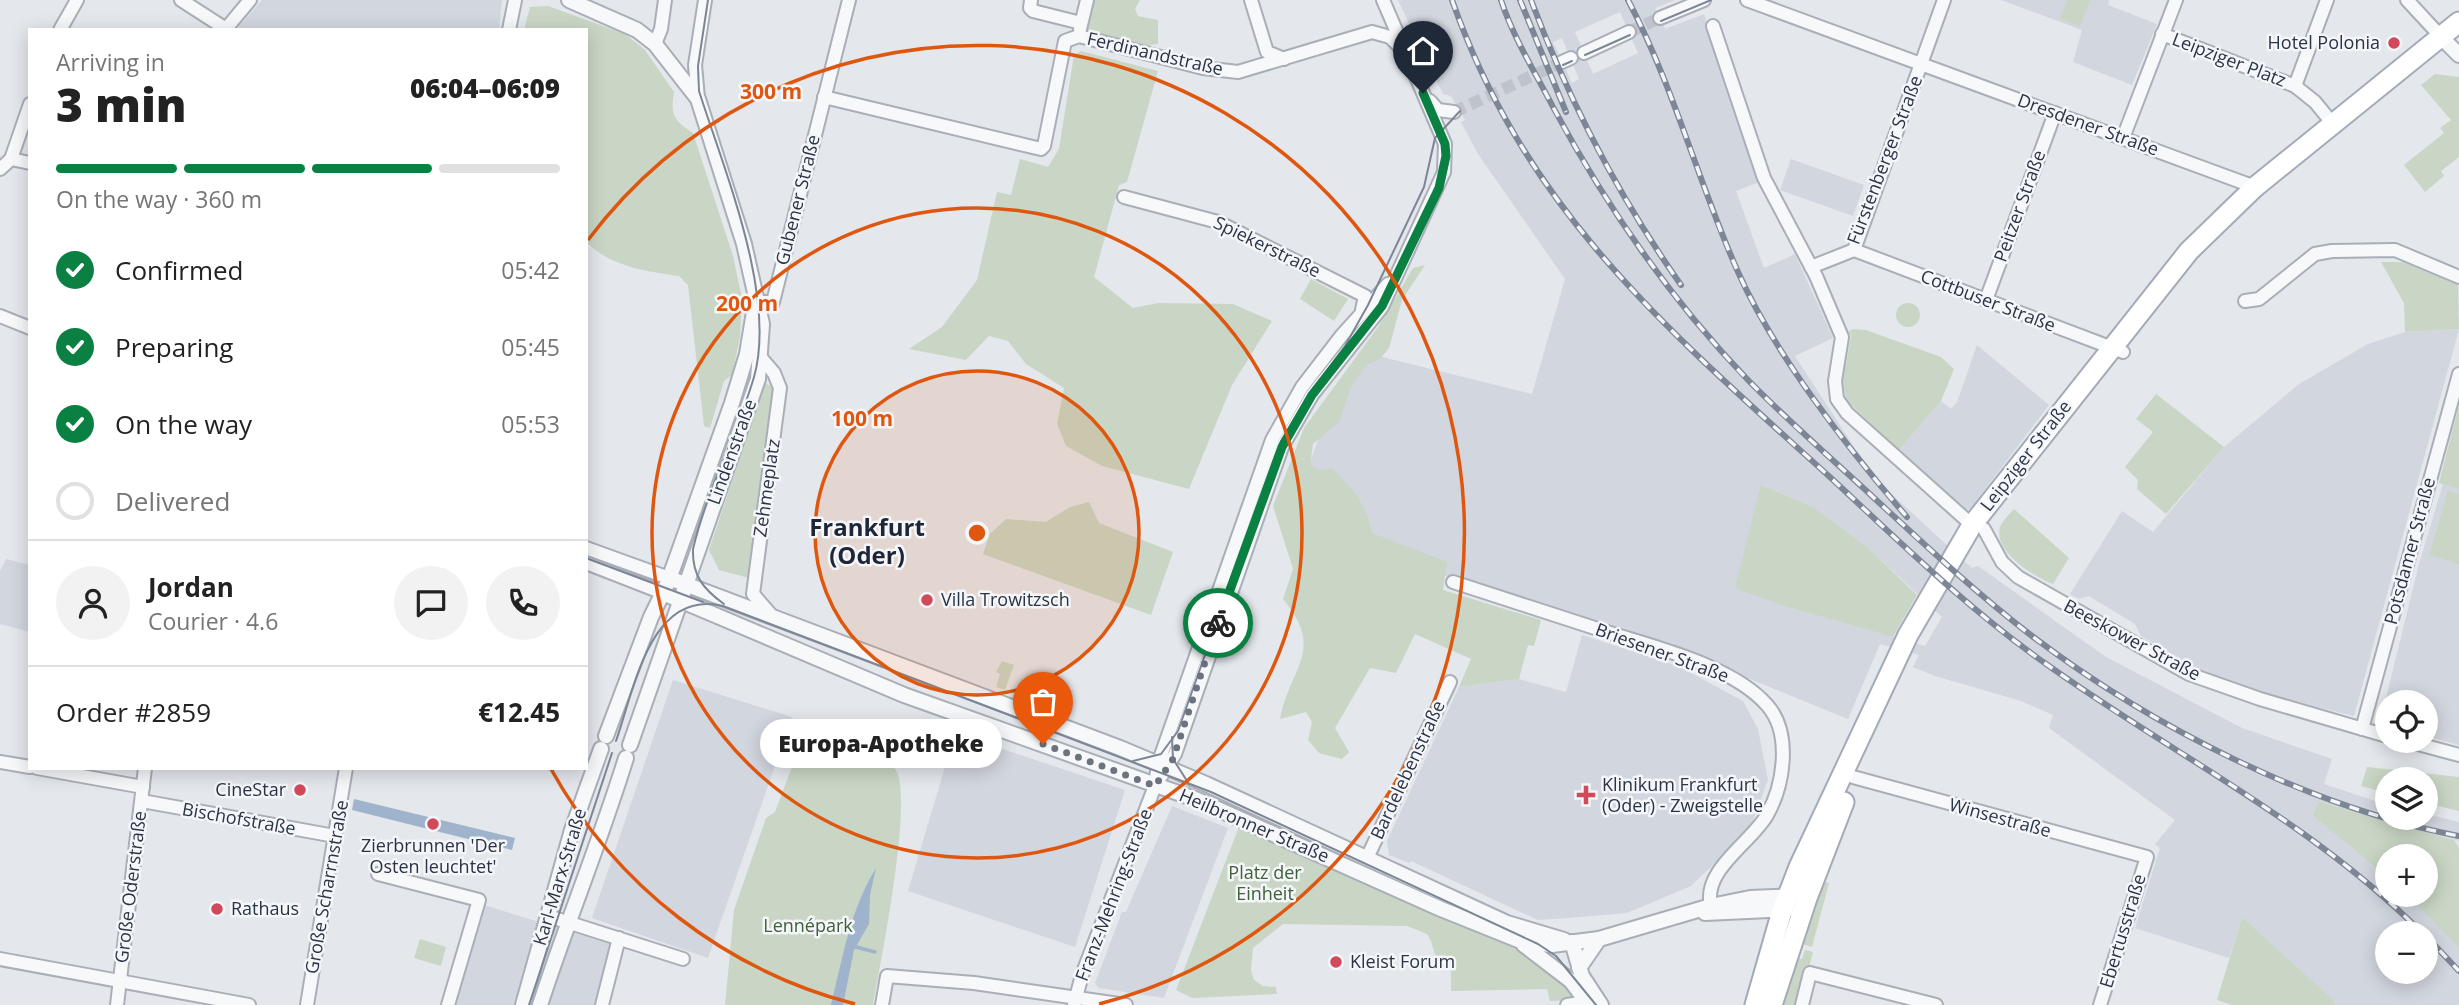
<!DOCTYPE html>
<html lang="en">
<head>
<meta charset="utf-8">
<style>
  body { margin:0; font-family:"Open Sans",sans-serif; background:#f2f2f2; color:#222; height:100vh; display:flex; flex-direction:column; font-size:26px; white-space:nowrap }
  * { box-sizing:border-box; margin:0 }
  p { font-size:23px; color:#767676 }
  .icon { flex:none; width:38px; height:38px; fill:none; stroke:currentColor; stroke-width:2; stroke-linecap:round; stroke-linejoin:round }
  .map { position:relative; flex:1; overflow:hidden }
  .drawer { position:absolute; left:28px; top:28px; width:560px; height:742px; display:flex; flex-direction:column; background:#fff; border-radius:0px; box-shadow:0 4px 18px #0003 }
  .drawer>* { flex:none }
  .buttons { position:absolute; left:2375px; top:690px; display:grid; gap:14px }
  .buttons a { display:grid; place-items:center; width:63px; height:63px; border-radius:50%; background:#fff; box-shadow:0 4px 18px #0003; font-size:35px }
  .pin { position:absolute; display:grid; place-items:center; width:60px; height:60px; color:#fff; margin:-72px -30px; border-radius:50% 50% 50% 0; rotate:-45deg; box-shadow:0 0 7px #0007 }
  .pin .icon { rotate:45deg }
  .courier { position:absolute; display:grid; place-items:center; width:70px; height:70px; margin:-35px; border:5px solid #0b8043; border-radius:50%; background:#fff; color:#222; box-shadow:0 2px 9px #0007 }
  .bubble { position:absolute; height:49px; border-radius:24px; background:#fff; box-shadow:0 4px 18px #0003; font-size:23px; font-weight:800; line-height:49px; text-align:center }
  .head em { font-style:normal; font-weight:800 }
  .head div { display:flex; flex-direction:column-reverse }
  .head { display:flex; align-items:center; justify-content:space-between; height:119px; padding:0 28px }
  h1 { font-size:46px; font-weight:800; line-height:52px }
  .bar { display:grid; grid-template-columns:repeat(4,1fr); gap:10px 7px; align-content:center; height:84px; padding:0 28px }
  .bar i { height:9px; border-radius:5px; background:#e0e0e0 }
  .bar .current { background:#0b8043 }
  .bar p { grid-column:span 4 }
  .line { display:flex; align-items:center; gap:18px; padding:0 28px; border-top:2px solid #e0e0e0 }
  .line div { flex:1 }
  .round { display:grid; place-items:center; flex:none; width:74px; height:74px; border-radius:37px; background:#f2f2f2 }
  ol { padding:0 28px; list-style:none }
  li { display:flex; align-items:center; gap:21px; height:77px }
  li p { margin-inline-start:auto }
  li .icon { padding:7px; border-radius:50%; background:#0b8043; color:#fff; stroke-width:4 }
  li:last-child { color:#767676 }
  li i { width:38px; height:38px; border:4px solid #e0e0e0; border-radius:50% }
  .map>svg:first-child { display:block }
  .built { fill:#d2d6de; fill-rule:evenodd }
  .green { fill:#c9d6c5 }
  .water { fill:#9fb4cc }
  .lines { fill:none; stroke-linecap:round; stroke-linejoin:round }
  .stream { stroke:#9fb4cc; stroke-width:3.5 }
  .minor-tunnel { stroke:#bfc3cb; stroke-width:12; stroke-dasharray:12 6; stroke-linecap:butt }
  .minor-casing { stroke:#a9aeb7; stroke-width:16 }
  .tertiary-casing { stroke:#a9aeb7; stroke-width:18 }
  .primary-casing { stroke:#a3abb8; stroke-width:23 }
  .minor { stroke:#f7f8fa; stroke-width:12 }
  .tertiary { stroke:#f7f8fa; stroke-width:14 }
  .primary { stroke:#fff; stroke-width:19 }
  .tram { stroke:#7d8696; stroke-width:2 }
  .rail-casing { stroke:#7d8696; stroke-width:6 }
  .rail { stroke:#f4f6f9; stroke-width:3.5; stroke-dasharray:10; stroke-linecap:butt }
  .done { stroke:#6c737f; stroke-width:7; stroke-dasharray:0 12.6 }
  .route { stroke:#0b8043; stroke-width:9 }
  .ring { fill:none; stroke:#df570f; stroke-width:3.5 }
  .poi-dot { fill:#d1495b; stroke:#f4f6f9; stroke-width:2.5 }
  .labels { text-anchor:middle; stroke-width:5; stroke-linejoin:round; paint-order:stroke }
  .poi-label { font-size:18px; fill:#2b3445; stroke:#f4f6f9; text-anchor:start }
  .street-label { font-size:18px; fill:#2b3445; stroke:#f4f6f9 }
  .park-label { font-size:18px; fill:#3f6138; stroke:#f4f6f9 }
  .district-label { font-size:24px; font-weight:bold; fill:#1d2536; stroke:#f4f6f9 }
  .centre { fill:#df570f; stroke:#f4f6f9; stroke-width:3.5 }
  .ring-label { font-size:21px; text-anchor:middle; font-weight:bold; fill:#df570f; stroke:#f4f6f9; stroke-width:5; stroke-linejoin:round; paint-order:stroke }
</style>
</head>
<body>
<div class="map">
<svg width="2459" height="1005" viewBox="0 0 2459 1005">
  <rect width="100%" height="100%" fill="#e4e7ec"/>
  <g class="built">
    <polygon points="262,0 502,0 499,30 236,30"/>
    <path d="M1398 0H1675L1655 8 1665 29 1704 14 1759 182 1736 191 1764 268 1795 254 1833 338 1795 356 1854 447 1885 488 1972 568 1978 566 2106 657 2242 728 2332 759 2324 784 2387 805V817H2426V814L2459 822V841L2318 801 2313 816 2387 877V894H2408L2459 948V1005H2336L2242 917 2229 958 2135 928 2160 848 2155 844 2175 820 2049 728 2053 715 2021 701 1935 676 1913 667 1919 655 1880 644 1848 719 1642 635 1315 537 1301 486 1321 432 1370 354 1532 394 1565 279 1478 154 1461 122 1465 120 1451 96 1443 94ZM1620 12 1638 53 1593 74 1575 32ZM1562 38 1579 79 1572 83 1553 42ZM1761 485 1813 507 1866 546 1942 617 1925 646 1787 607ZM2387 933H2426V971H2387Z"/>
    <polygon points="2001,0 2109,0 2108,5 2157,24 2132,85 2073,62 2082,30"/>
    <polygon points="1791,159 1864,185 1853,216 1780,190"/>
    <polygon points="2459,329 2354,716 2270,696 2201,671 2141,636 2135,624 2089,596 2079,599 2070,594 2122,511 2153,532 2224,447 2299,384 2368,344 2405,332"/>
    <polygon points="1977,345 2049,405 1970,509 1965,509 1899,450 1941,401 1951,409 1957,402"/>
    <polygon points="2443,484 2459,489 2459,745 2426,736 2426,702 2387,702 2387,726 2380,722 2419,564"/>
    <polygon points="6,559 30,565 30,632 0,624 0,571"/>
    <polygon points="1582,635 1678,666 1743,701 1758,729 1768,780 1749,830 1691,886 1627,913 1568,918 1538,920 1411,861 1409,863 1389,855 1387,841 1459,687 1519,679 1566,692"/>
    <polygon points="673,680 792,717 708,958 592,918"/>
    <polygon points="940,728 1125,790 1075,947 908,891 948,757 932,751"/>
    <polygon points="1172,806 1228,828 1164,998 1099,988 1095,983 1122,912 1126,912"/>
    <polygon points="484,905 613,945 599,1005 455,1005"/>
  </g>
  <g class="green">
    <polygon points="1090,0 1140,0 1135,9 1138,16 1158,20 1158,44 1150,45 1150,49 1082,33"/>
    <polygon points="2067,0 2090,0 2080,26 2060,19"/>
    <path d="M548 6 625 34 645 50 674 92C670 114 674 121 693 133L733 256 742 298 740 337 732 375 724 381 710 428 704 426 688 285 679 276C649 272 607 266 586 241V30H524L530 7Z"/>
    <polygon points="1081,51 1158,71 1127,182 1119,185 1094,277 1133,308 1158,303 1233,304 1272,321 1232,385 1189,489 1102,466 1066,446 1057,424 1064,388 1026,364 1008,341 989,336 966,360 909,349 942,327 977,280 997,192 1011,195 1020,159 1048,167 1059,149 1074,55"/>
    <polygon points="2435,74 2459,77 2459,157 2441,171 2444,176 2425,192 2404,165 2444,133 2440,128 2451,120 2421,85"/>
    <polygon points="2381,262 2403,262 2458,285 2459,329 2405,332 2404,303"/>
    <path d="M1425 265 1402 300 1389 348 1380 359 1366 365 1351 387 1339 422 1313 444 1310 465 1318 470 1333 469C1357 494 1363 499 1372 533L1447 562 1443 590 1541 620 1534 646 1528 645 1519 679 1459 687 1471 659 1415 634 1396 673 1370 668 1335 728 1349 752 1342 759 1319 753 1308 740 1312 722 1306 712 1280 719C1290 666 1326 651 1283 599L1293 569 1273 506 1304 428 1378 327 1413 268Z"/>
    <polygon points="1311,279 1348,299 1334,321 1300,299"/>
    <circle cx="1908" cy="315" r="12"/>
    <polygon points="1854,329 1866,330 1941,357 1954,369 1941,401 1899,450 1846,400 1843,381 1851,336 1849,331"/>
    <polygon points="765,383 771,386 774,393 749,578 719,570 709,550"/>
    <polygon points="2156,394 2224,447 2166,514 2137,489 2138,480 2125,467 2153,432 2136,419"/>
    <polygon points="2459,405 2459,489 2439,483"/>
    <polygon points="1761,485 1813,507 1866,546 1917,595 1893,637 1787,607 1735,588"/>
    <polygon points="2448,491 2459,494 2459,564 2429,555"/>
    <polygon points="1089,502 1099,523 1173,552 1151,615 983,554 990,534 1006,519 1046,522 1070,507"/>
    <path d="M2014 509 2069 558 2053 584C2035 577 1993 552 2000 527 2002 521 2010 514 2014 509Z"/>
    <polygon points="1002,661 1014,665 1005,690 996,687 1000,674 996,672"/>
    <path d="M809 722C843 733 872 738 895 769 915 794 880 965 873 1005H725L734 910 766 818 775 812Z"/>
    <polygon points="2367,767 2459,777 2459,811 2426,803 2426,779 2387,779 2387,793 2361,786"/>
    <polygon points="2318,801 2454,840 2459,848 2459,948 2407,894 2426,894 2426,856 2387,856 2387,877 2313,816"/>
    <polygon points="1240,824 1513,946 1559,979 1576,1000 1550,1001 1547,989 1451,991 1451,970 1433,969 1436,958 1431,941 1427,934 1407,926 1283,924 1253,948 1251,970 1254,980 1263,986 1276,987 1277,994 1192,998 1176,990"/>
    <polygon points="1820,881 1829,883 1812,947 1802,944"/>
    <polygon points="2242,917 2333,1000 2336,1005 2232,1005 2217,1000"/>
    <polygon points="420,939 446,947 441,966 414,958"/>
    <polygon points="1805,950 1813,952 1799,1005 1783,1005 1798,959 1802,959"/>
  </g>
  <g class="water">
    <polygon points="354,799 515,838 512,850 352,810"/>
    <path d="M876 868 870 895 869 924 854 950 843 1005H831C843 957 850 910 876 868Z"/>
  </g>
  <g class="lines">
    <polyline class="stream" points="856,947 875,952"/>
    <g class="minor-tunnel">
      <polyline points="1629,32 1660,18"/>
      <polyline points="1454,112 1562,62"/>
    </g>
    <defs>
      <g id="minor">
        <polyline points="181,0 226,29"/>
        <polyline points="1031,0 1030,8 1033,11 1081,23"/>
        <polyline points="1251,0 1267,52 1284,59"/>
        <polyline points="1747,0 2255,187"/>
        <polyline points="2407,0 2445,41"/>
        <polyline points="1660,18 1704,0"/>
        <polyline points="1713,26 1764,178 1816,276 1842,337 1835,381 1837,399 1847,413 1972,525"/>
        <polyline points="1080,29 1087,0"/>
        <polyline points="60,30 77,0"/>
        <polyline points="225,30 250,0"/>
        <polyline points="509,30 515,0"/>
        <polyline points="2162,34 2295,86 2315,102 2333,124"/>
        <polyline points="655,44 661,29 665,0"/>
        <polyline points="1584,53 1629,32"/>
        <polyline points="1562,62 1571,58"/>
        <polyline points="2295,86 2327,0"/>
        <polyline points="824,97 1041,149 1044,146 1065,41 1079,36 1203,68 1238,72 1372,32 1390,37 1399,46"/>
        <polyline points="698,98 695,65 705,0"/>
        <polyline points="1430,101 1438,110 1454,112"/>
        <polyline points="2123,138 2176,0"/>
        <polyline points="11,159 30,104"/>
        <polyline points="0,169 11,159 30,163"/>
        <polyline points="1124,197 1218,222 1365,296 1362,310"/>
        <polyline points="1854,250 2123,352"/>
        <polyline points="1811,267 1854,250 1944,0"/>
        <polyline points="1986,300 2055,113"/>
        <polyline points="2245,301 2259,299 2315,254 2332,251 2395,250 2459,277"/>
        <polyline points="756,302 773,302 849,0"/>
        <polyline points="0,316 30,328"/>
        <polyline points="762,359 774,373 780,388 753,594 772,616"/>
        <polyline points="1984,529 2002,562 2018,577 2189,674 2260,699 2387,736"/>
        <polyline points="586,548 669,578"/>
        <polyline points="586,563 663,593"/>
        <path d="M1453 582C1503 598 1554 615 1604 631 1653 647 1732 665 1767 705 1792 733 1784 785 1767 815 1751 843 1702 870 1711 906"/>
        <polyline points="2362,729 2459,374"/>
        <polyline points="2403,740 2459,755"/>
        <polyline points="0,762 30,767"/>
        <polyline points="37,768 143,787"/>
        <polyline points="1853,777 2147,857 2100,1005"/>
        <polyline points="1155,786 1175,754 1282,447 1312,395 1382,307 1444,172 1445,144 1383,0"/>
        <polyline points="142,801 335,836"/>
        <polyline points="1367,858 1450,682"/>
        <polyline points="378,874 479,900 448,1005"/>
        <polyline points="548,916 683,959"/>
        <polyline points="0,959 249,1005"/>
        <polyline points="117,1005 145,768"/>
        <polyline points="307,1005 346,768"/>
        <polyline points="602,1005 619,938"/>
        <polyline points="882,1005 887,976 974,983 1126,1005"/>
        <polyline points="1074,1005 1082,975 1155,786 1158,764 1272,440 1302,387 1342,335 1388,284"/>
        <polyline points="1567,1005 1594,1001"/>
        <polyline points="1802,1005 1810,973 1936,1005"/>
      </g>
      <g id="tertiary">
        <polyline points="569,0 637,30 655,44 698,99 744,244 762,324 758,379 630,745"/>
        <polyline points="2448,44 2459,55"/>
        <polyline points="669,578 1120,748 1206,784 1507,923 1564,940"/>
        <polyline points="663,593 904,695 1195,799 1441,909 1523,942 1552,945 1599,939 1711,906 1750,898 1797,896"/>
        <polyline points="606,736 651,617 668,582 732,403 747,354 755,306"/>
        <polyline points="1705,913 1789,909"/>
        <polyline points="1572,942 1582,976 1601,1005"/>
        <polyline points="1524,945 1571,981 1589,1005"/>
        <polyline points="1579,968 1599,939"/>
        <polyline points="523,1005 572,830 601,749"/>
        <path d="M540 1005C567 922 600 842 626 758"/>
      </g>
      <g id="primary">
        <polyline points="1755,1005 1782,911 1799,867 1908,635 1972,525 2189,251 2255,187 2459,22"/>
        <polyline points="1772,1005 1807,898 1844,802"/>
      </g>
    </defs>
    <use href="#minor" class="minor-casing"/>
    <use href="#tertiary" class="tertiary-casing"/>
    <use href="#primary" class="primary-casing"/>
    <use href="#minor" class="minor"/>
    <use href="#tertiary" class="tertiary"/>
    <use href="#primary" class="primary"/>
    <g class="tram">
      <path d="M708 0 698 66 699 91C724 170 777 296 754 377 737 435 707 490 693 549 692 575 703 589 724 604"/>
      <polyline points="1661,21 1711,0"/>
      <polyline points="1585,55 1630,35"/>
      <polyline points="1563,65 1572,61"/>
      <polyline points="586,558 703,602"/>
      <polyline points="1172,737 1173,759 1189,784"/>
      <path d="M616 741C634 690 650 588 723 606L1211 792 1538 944 1556 956 1596 1005"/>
      <polyline points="1133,761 1161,754 1178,731 1281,441 1310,393 1345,346 1368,305 1424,187 1435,138 1460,111"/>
      <polyline points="529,1005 612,753"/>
    </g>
    <defs>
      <g id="rail">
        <path d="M1452 0C1527 213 1669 331 1831 478 1901 543 1970 611 2049 666 2174 755 2313 823 2422 933"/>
        <path d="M1501 0C1513 37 1535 72 1553 107 1605 204 1671 300 1748 380 1788 421 1831 458 1873 497 1925 545 1976 593 2032 636 2152 727 2311 808 2459 836"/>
        <polyline points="1520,0 1566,112"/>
        <path d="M1531 0C1569 101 1619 197 1681 285"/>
        <path d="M1628 0C1674 87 1698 182 1738 272 1774 353 1848 449 1907 517"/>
        <polyline points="2426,936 2459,971"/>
      </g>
    </defs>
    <use href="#rail" class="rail-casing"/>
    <use href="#rail" class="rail"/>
  </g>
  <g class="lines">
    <polyline class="done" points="1043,744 1155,786 1173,759 1218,623"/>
    <polyline class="route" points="1218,623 1282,447 1312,395 1382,306 1439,188 1446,156 1445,144 1423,93"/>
  </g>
  <circle cx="977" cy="533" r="162" fill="#df570f" fill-opacity=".12"/>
  <g class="ring">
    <circle cx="977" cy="533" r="162"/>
    <circle cx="977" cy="533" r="325"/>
    <path d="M855 1004A487 487 0 0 1 551 769M588 240A487 487 0 1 1 1099 1004"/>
  </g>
  <g class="poi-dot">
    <circle cx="2394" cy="43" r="7"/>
    <circle cx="927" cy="600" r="7"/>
    <circle cx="300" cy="790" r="7"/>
    <path d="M1582.5 784.5h7v7h7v7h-7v7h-7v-7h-7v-7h7z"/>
    <circle cx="433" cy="824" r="7"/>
    <circle cx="217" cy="909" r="7"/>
    <circle cx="1336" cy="962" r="7"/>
  </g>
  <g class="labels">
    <g class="poi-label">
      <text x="2380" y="49" text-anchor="end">Hotel Polonia</text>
      <text x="941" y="606">Villa Trowitzsch</text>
      <text x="1602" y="791">Klinikum Frankfurt<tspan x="1602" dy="21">(Oder) - Zweigstelle</tspan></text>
      <text x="286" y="796" text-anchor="end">CineStar</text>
      <text x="433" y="852" text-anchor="middle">Zierbrunnen 'Der<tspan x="433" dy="21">Osten leuchtet'</tspan></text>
      <text x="231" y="915">Rathaus</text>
      <text x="1350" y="968">Kleist Forum</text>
    </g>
    <g class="street-label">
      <text transform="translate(1155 54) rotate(13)" y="6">Ferdinandstraße</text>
      <text transform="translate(2229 60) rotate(21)" y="6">Leipziger Platz</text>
      <text transform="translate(2088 125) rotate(20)" y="6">Dresdener Straße</text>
      <text transform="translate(1885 160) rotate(-69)" y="6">Fürstenberger Straße</text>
      <text transform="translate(798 200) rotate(-76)" y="6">Gubener Straße</text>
      <text transform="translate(2020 206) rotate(-70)" y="6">Peitzer Straße</text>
      <text transform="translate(1267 247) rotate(26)" y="6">Spiekerstraße</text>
      <text transform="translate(1988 301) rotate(21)" y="6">Cottbuser Straße</text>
      <text transform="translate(732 452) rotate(-70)" y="6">Lindenstraße</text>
      <text transform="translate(2026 456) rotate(-52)" y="6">Leipziger Straße</text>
      <text transform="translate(767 488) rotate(-82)" y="6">Zehmeplatz</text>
      <text transform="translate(2410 551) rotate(-75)" y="6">Potsdamer Straße</text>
      <text transform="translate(2132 640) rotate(28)" y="6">Beeskower Straße</text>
      <text transform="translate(1662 653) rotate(20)" y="6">Briesener Straße</text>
      <text transform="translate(1408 770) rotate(-65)" y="6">Bardelebenstraße</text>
      <text transform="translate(2000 818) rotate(15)" y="6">Winsestraße</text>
      <text transform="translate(239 819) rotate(10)" y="6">Bischofstraße</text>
      <text transform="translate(1254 826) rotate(23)" y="6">Heilbronner Straße</text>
      <text transform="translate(560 877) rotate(-73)" y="6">Karl-Marx-Straße</text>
      <text transform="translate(131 887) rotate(-83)" y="6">Große Oderstraße</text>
      <text transform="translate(327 887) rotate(-80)" y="6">Große Scharrnstraße</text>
      <text transform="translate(1114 895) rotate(-69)" y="6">Franz-Mehring-Straße</text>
      <text transform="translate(2123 931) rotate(-73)" y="6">Ebertusstraße</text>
    </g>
    <g class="park-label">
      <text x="1265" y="879">Platz der<tspan x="1265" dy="21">Einheit</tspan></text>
      <text x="808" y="932">Lennépark</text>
    </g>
    <g class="district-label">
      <text x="867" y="536">Frankfurt<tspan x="867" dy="28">(Oder)</tspan></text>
    </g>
  </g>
  <circle cx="977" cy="533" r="10" class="centre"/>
  <g class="ring-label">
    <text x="771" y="99">300 m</text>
    <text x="747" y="311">200 m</text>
    <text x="862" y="426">100 m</text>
  </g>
</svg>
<div class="buttons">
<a><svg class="icon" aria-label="locate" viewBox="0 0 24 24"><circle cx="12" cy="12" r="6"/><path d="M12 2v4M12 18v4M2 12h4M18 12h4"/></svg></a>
<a><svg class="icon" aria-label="layers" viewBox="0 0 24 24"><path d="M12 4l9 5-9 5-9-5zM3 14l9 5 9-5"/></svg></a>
<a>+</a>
<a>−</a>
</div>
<div class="pin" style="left:1043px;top:744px;background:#ea580c"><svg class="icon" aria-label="bag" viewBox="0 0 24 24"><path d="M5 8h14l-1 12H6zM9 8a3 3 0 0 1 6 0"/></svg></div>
<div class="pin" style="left:1423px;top:93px;background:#1f2937"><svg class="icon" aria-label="home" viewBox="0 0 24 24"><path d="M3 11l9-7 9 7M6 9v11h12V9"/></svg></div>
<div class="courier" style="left:1218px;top:623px"><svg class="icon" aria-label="bike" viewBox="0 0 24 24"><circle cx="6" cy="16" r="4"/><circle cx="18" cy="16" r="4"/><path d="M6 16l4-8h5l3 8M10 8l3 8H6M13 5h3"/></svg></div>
<div class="bubble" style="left:760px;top:719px;width:242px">Europa-Apotheke</div>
<section class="drawer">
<div class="head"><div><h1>3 min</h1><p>Arriving in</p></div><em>06:04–06:09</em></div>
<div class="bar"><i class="current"></i><i class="current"></i><i class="current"></i><i></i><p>On the way · 360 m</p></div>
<ol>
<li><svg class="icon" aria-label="check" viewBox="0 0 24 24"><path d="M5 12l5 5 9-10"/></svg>Confirmed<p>05:42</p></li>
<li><svg class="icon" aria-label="check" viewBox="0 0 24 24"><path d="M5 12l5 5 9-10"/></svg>Preparing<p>05:45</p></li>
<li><svg class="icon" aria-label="check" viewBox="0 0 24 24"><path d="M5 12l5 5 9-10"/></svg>On the way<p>05:53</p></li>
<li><i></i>Delivered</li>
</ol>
<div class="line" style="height:126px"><a class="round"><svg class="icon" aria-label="person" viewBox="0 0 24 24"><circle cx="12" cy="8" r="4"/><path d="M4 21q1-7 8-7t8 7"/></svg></a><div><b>Jordan</b><p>Courier · 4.6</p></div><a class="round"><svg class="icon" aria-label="chat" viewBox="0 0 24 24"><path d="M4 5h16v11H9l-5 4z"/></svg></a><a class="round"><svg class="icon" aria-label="phone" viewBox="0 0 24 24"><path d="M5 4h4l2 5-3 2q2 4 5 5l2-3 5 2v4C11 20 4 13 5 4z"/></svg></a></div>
<div class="line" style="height:91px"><div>Order #2859</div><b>€12.45</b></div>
</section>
</div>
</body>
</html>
